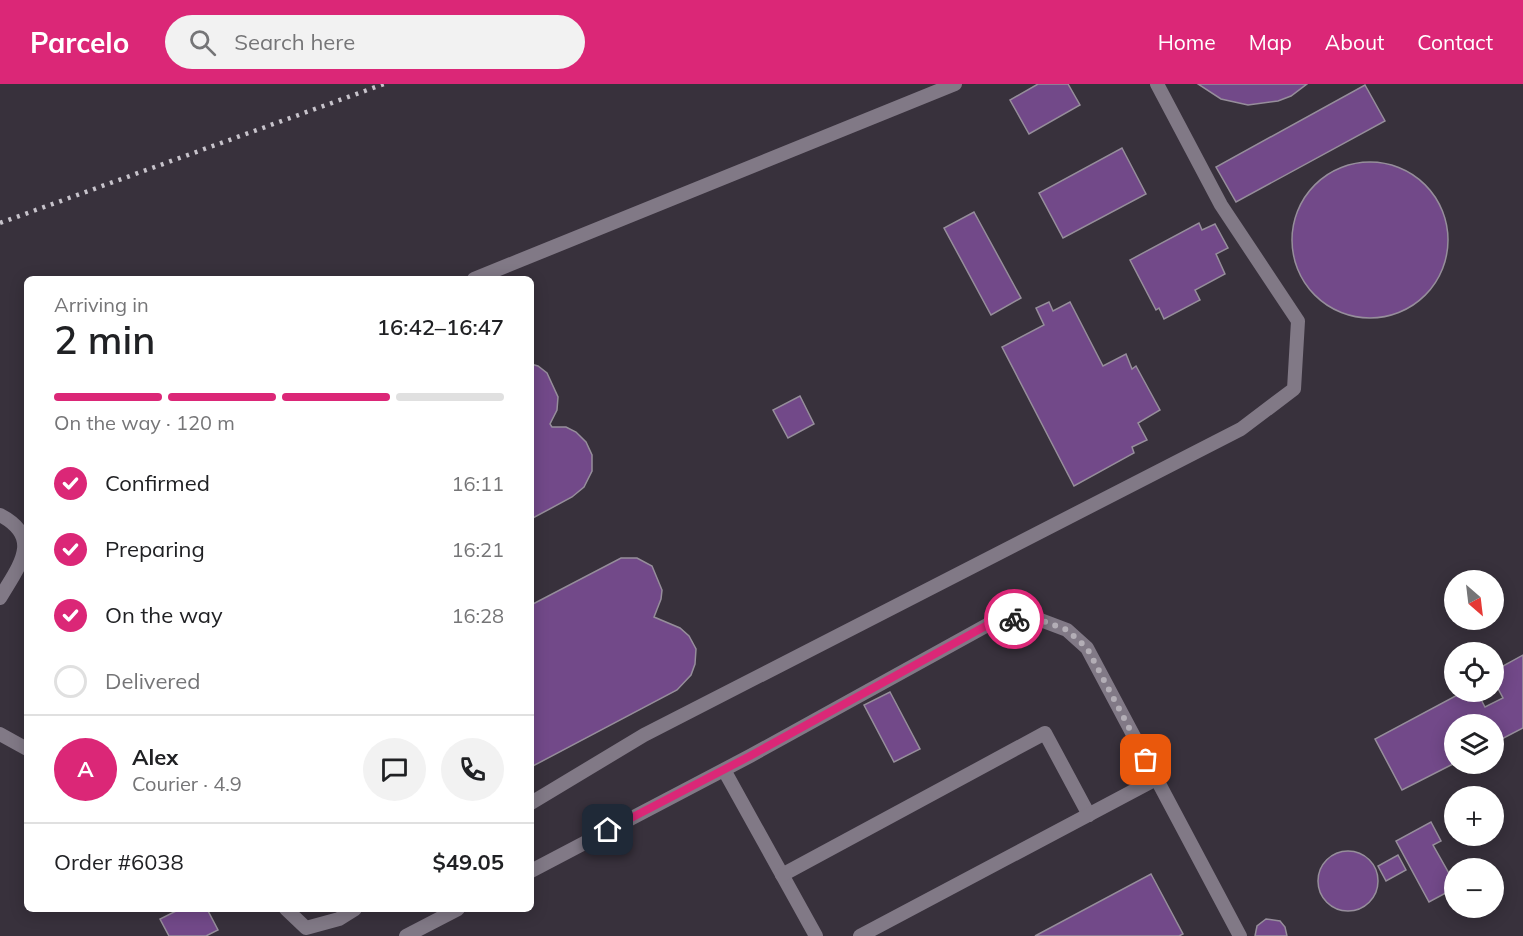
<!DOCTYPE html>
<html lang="en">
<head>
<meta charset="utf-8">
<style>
  body { margin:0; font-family:Mulish,sans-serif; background:#f2f2f2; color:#202124; height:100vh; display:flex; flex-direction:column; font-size:22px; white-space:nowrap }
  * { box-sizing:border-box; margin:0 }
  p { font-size:20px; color:#757577 }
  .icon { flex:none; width:33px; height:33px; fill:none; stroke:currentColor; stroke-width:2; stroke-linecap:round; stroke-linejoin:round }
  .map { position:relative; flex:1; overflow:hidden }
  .sheet { position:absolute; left:24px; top:192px; width:510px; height:636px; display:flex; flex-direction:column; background:#fff; border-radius:9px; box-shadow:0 3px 15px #0003 }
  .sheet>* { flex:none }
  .needle { width:39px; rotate:152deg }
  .tools { position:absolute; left:1444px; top:486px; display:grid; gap:12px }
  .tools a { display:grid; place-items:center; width:60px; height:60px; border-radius:50%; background:#fff; box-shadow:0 3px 15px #0003; font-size:30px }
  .pin { position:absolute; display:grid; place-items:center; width:51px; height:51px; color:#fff; margin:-26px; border-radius:12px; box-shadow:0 3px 9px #0006 }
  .courier { position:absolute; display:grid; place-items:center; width:60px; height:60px; margin:-30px; border:4px solid #db2777; border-radius:50%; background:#fff; color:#222; box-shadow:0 2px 8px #0007 }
  .overview em { font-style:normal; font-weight:600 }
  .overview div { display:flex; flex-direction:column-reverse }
  .overview { display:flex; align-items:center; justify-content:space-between; height:102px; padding:0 30px }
  h1 { font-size:39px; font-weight:600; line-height:45px }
  .bar { display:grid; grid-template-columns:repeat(4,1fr); gap:9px 6px; align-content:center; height:72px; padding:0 30px }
  .bar i { height:8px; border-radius:4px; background:#e0e0e0 }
  .bar .current { background:#db2777 }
  .bar p { grid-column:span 4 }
  .line { display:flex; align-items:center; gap:15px; padding:0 30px; border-top:2px solid #e0e0e0 }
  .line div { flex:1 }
  .round { display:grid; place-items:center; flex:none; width:63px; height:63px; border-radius:32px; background:#f2f2f2 }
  ol { padding:0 30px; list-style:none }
  li { display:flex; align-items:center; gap:18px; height:66px }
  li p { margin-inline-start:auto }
  li .icon { padding:6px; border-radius:50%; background:#db2777; color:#fff; stroke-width:4 }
  li:last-child { color:#757577 }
  li i { width:33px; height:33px; border:3px solid #e0e0e0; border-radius:50% }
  header { display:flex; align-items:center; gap:36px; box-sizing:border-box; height:84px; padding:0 30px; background:#db2777; color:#fff }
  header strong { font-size:28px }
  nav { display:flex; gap:33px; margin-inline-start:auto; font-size:21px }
  .search { width:420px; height:54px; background:#f2f2f2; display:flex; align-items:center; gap:15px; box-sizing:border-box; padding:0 21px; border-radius:33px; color:#757577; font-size:22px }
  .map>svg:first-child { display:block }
  .building { fill:#724989; stroke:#968e9b; stroke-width:1.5 }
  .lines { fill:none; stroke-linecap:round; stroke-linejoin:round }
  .service { stroke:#817986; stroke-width:14 }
  .rail { stroke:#c7c3cb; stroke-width:4.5; stroke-dasharray:3 6; stroke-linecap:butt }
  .done { stroke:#b3aeb6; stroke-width:6; stroke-dasharray:0 10.8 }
  .route { stroke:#db2777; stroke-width:8 }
</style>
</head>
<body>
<header>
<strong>Parcelo</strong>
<div class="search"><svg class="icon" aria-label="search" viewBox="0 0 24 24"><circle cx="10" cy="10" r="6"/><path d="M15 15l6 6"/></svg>Search here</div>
<nav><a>Home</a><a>Map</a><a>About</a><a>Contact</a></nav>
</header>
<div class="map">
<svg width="1523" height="852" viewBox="0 0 1523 852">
  <rect width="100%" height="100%" fill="#38313c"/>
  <g class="building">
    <polygon points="1038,0 1068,0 1080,21 1029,50 1010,16"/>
    <polygon points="1198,0 1307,0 1291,12 1278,17 1248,21 1221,15"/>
    <polygon points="1365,1 1385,37 1236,118 1216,83"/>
    <polygon points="1122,64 1146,110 1063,154 1039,109"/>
    <circle cx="1370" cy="156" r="78"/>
    <polygon points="974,128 1021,214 991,231 944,144"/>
    <polygon points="1199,139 1202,146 1215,140 1228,164 1216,170 1225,190 1195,206 1200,216 1164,235 1159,224 1156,226 1130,176"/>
    <polygon points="1049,218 1053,227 1070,218 1103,282 1126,270 1132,285 1136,282 1160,326 1138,339 1147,356 1132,363 1134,369 1074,402 1002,263 1044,241 1036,224"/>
    <polygon points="531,280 538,282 547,289 558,313 557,326 550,340 552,343 566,343 576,348 586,358 592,371 592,387 584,403 572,413 531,435"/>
    <polygon points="800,312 814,340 788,354 773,326"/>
    <polygon points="621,474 637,474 652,482 662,506 661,515 654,533 680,544 689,552 696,565 695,580 691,591 677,606 531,683 531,521"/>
    <polygon points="1523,571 1523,644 1494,659 1494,640 1455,640 1455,679 1402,706 1375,655 1463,608 1477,608 1485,623 1503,614 1494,597 1494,587"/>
    <polygon points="890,608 920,665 894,678 864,621"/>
    <polygon points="1431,738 1441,757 1433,761 1455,800 1455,804 1429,818 1396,757"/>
    <circle cx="1348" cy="797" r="30"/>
    <polygon points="1398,771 1406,786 1386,797 1378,782"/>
    <polygon points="1151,790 1183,850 1179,852 1035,852"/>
    <polygon points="180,825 207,825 218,846 206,852 169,852 160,835"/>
    <polygon points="1266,835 1280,837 1285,843 1287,852 1255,852 1257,842"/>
  </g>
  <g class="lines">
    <g class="service">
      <polyline points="474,195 955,0"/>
      <path d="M0 431C44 454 18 483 0 514"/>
      <polyline points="0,650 27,665"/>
      <polyline points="724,686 816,852"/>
      <polyline points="531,719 644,651 1241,345 1294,305 1298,237 1221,121 1157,0"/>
      <polyline points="531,787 750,672 991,539 1030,532 1067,546 1087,564 1240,852"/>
      <polyline points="782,791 1045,649 1089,731"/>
      <polyline points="286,825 306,844 339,835 355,825"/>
      <polyline points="406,852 458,825"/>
      <polyline points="860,852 1156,695"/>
    </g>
    <polyline class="rail" points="0,139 384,0"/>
  </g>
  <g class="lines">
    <polyline class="done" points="1014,535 1030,532 1067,546 1087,564 1146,676"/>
    <polyline class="route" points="608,746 750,672 991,539 1014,535"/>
  </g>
</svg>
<div class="tools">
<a><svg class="needle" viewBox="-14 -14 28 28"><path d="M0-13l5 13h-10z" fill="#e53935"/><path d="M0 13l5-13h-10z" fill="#757577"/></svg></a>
<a><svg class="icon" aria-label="locate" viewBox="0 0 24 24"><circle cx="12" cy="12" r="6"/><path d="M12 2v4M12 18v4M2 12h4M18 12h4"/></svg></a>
<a><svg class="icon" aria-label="layers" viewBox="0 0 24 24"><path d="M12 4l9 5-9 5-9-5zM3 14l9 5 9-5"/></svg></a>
<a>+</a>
<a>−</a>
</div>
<div class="pin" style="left:1146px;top:676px;background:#ea580c"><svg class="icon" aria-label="bag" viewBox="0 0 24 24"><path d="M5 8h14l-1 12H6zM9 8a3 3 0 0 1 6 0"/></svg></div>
<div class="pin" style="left:608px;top:746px;background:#1f2937"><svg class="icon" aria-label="home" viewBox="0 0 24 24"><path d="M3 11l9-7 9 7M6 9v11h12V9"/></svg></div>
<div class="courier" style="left:1014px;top:535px"><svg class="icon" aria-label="bike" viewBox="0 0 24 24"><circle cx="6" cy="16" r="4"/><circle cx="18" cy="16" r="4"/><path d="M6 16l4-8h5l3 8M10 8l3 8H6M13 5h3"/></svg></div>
<section class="sheet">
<div class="overview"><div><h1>2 min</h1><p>Arriving in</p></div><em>16:42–16:47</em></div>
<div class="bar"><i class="current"></i><i class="current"></i><i class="current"></i><i></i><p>On the way · 120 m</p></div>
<ol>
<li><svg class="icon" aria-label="check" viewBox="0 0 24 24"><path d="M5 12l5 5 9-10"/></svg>Confirmed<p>16:11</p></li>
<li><svg class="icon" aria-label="check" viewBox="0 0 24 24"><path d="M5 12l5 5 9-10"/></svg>Preparing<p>16:21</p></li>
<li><svg class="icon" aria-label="check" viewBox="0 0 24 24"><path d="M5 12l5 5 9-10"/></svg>On the way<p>16:28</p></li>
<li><i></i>Delivered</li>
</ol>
<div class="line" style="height:108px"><b class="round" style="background:#db2777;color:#fff">A</b><div><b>Alex</b><p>Courier · 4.9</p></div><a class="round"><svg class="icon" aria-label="chat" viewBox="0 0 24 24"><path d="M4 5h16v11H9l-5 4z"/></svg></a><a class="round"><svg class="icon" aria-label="phone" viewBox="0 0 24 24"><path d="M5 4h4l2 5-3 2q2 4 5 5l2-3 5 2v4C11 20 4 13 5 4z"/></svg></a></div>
<div class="line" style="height:78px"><div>Order #6038</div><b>$49.05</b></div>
</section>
</div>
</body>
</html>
